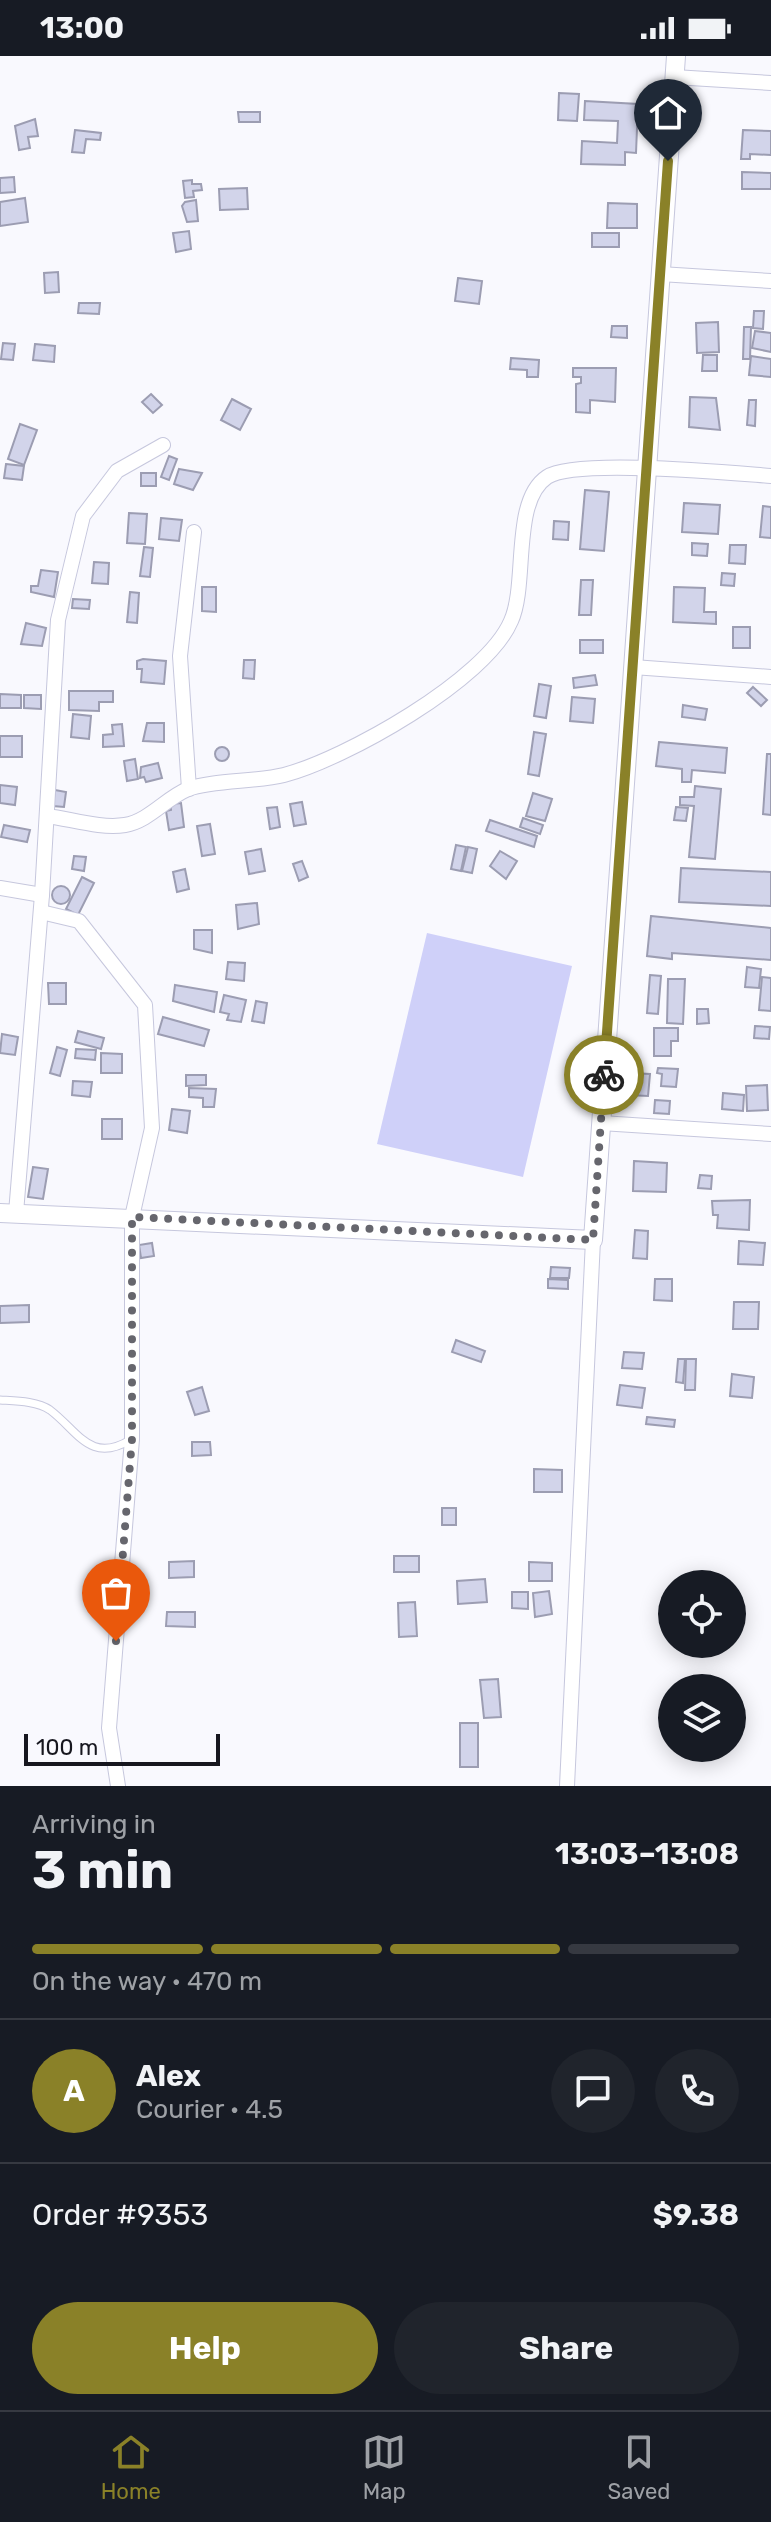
<!DOCTYPE html>
<html lang="en">
<head>
<meta charset="utf-8">
<style>
  body { margin:0; font-family:Rubik,sans-serif; background:#20242c; color:#f1f3f6; height:100vh; display:flex; flex-direction:column; font-size:30px; white-space:nowrap }
  * { box-sizing:border-box; margin:0 }
  p { font-size:26px; color:#9ea1a6 }
  .icon { flex:none; width:44px; height:44px; fill:none; stroke:currentColor; stroke-width:2; stroke-linecap:round; stroke-linejoin:round }
  .map { position:relative; height:1730px; overflow:hidden }
  .sheet { display:flex; flex-direction:column; background:#171b24; flex:1 }
  .sheet>* { flex:none }
  .controls { position:absolute; left:658px; top:1514px; display:grid; gap:16px }
  .controls a { display:grid; place-items:center; width:88px; height:88px; border-radius:50%; background:#171b24; box-shadow:0 4px 20px #0003; font-size:40px }
  .scale { position:absolute; left:24px; bottom:20px; width:196px; box-sizing:border-box; padding-left:8px; border:4px solid #17171f; border-top:0; font-size:22px; line-height:28px; white-space:nowrap; color:#17171f; -webkit-text-stroke:6px #f9f9fe; paint-order:stroke }
  .pin { position:absolute; display:grid; place-items:center; width:68px; height:68px; color:#fff; margin:-82px -34px; border-radius:50% 50% 50% 0; rotate:-45deg; box-shadow:0 0 8px #0007 }
  .pin .icon { rotate:45deg }
  .courier { position:absolute; display:grid; place-items:center; width:80px; height:80px; margin:-40px; border:6px solid #8a8128; border-radius:50%; background:#fff; color:#222; box-shadow:0 2px 10px #0007 }
  .overview em { font-style:normal; font-weight:700 }
  .overview div { display:flex; flex-direction:column-reverse }
  .overview { display:flex; align-items:center; justify-content:space-between; height:136px; padding:0 32px }
  h1 { font-size:52px; font-weight:700; line-height:60px }
  .bar { display:grid; grid-template-columns:repeat(4,1fr); gap:12px 8px; align-content:center; height:96px; padding:0 32px }
  .bar i { height:10px; border-radius:6px; background:#363941 }
  .bar .current { background:#8a8128 }
  .bar p { grid-column:span 4 }
  .line { display:flex; align-items:center; gap:20px; padding:0 32px; border-top:2px solid #363941 }
  .line div { flex:1 }
  .round { display:grid; place-items:center; flex:none; width:84px; height:84px; border-radius:42px; background:#20242c }
  .button { display:flex; gap:16px; margin-top:auto; padding:16px 32px }
  .button a { flex:1; height:92px; border-radius:48px; background:#8a8128; color:#fff; font-size:32px; font-weight:700; line-height:92px; text-align:center }
  .button a+a { background:#20242c; color:#f1f3f6 }
  .status { display:flex; justify-content:space-between; align-items:center; height:56px; padding:0 40px; background:#171b24; direction:ltr }
  .status svg { height:22px; fill:currentColor }
  .menu { display:flex; justify-content:space-around; align-items:center; height:112px; border-top:2px solid #363941; background:#171b24; font-size:22px; color:#9ea1a6 }
  .menu a { display:grid; justify-items:center; gap:4px }
  .menu .current { color:#8a8128 }
  .map>svg:first-child { display:block }
  .green { fill:#cfd0f9 }
  .building { fill:#d2d4ea; stroke:#9c9db2; stroke-width:2 }
  .lines { fill:none; stroke-linecap:round; stroke-linejoin:round }
  .service-casing { stroke:#c6c7dd; stroke-width:9 }
  .minor-casing { stroke:#c6c7dd; stroke-width:16 }
  .tertiary-casing { stroke:#c6c7dd; stroke-width:20 }
  .service { stroke:#fff; stroke-width:7 }
  .minor { stroke:#fff; stroke-width:14 }
  .tertiary { stroke:#fff; stroke-width:18 }
  .done { stroke:#66666d; stroke-width:8; stroke-dasharray:0 14.4 }
  .route { stroke:#8a8128; stroke-width:10 }
</style>
</head>
<body>
<div class="status"><b>13:00</b><svg viewBox="0 0 49 12"><path d="M0 12V9h3v3zM5 12V6h3v6zM10 12V3h3v9zM15 12V0h3v12zM26 1h20v11H26zM47 4h2v5h-2z"/></svg></div>
<div class="map">
<svg width="771" height="1730" viewBox="0 0 771 1730">
  <rect width="100%" height="100%" fill="#f9f9fe"/>
  <polygon class="green" points="427,877 572,910 523,1121 377,1088"/>
  <g class="building">
    <polygon points="559,37 579,38 577,65 558,64"/>
    <polygon points="585,45 638,48 636,97 625,96 625,109 581,108 582,85 617,87 618,65 584,64"/>
    <polygon points="238,56 260,56 260,66 239,66"/>
    <polygon points="35,63 38,80 28,81 30,92 19,94 15,70"/>
    <polygon points="75,74 101,77 100,84 86,83 84,97 72,96"/>
    <polygon points="743,74 771,75 771,99 750,98 750,103 741,103"/>
    <polygon points="742,116 771,117 771,133 742,133"/>
    <polygon points="14,121 15,136 0,137 0,122"/>
    <polygon points="192,124 192,128 201,128 202,134 193,135 194,141 185,142 183,125"/>
    <polygon points="247,132 248,153 220,154 219,133"/>
    <polygon points="25,142 28,166 0,170 0,146"/>
    <polygon points="196,144 198,165 187,166 182,150 185,146"/>
    <polygon points="608,147 637,148 637,172 607,172"/>
    <polygon points="189,175 191,193 176,196 173,177"/>
    <rect x="592" y="177" width="27" height="14"/>
    <polygon points="58,216 59,236 45,237 44,217"/>
    <polygon points="458,222 482,225 479,248 455,245"/>
    <polygon points="79,247 100,247 99,258 78,257"/>
    <polygon points="754,255 764,255 763,273 753,272"/>
    <polygon points="718,266 719,296 697,297 696,267"/>
    <polygon points="612,270 627,270 627,282 611,281"/>
    <polygon points="744,271 751,271 750,303 743,303"/>
    <polygon points="755,275 771,277 771,296 752,292"/>
    <polygon points="3,287 15,288 13,304 1,303"/>
    <polygon points="35,288 55,290 54,306 33,304"/>
    <polygon points="703,299 717,299 717,315 702,315"/>
    <polygon points="751,300 771,303 771,321 749,319"/>
    <polygon points="511,302 539,304 538,321 527,321 527,314 510,313"/>
    <polygon points="573,312 616,312 615,346 590,344 590,357 576,356 576,328 581,327 581,321 573,321"/>
    <polygon points="151,338 162,349 153,357 142,346"/>
    <polygon points="690,341 716,342 720,374 689,371"/>
    <polygon points="232,343 251,353 240,374 221,364"/>
    <polygon points="749,344 756,344 755,370 747,369"/>
    <polygon points="20,368 37,374 24,409 8,403"/>
    <polygon points="169,400 177,403 169,424 161,421"/>
    <polygon points="6,408 24,410 22,424 4,422"/>
    <polygon points="179,413 202,417 193,434 174,428"/>
    <rect x="141" y="417" width="15" height="13"/>
    <polygon points="585,434 609,436 604,495 580,493"/>
    <polygon points="684,447 720,449 718,478 682,476"/>
    <polygon points="763,450 771,451 771,482 760,481"/>
    <polygon points="129,457 147,458 145,488 127,487"/>
    <polygon points="161,462 182,464 179,485 159,483"/>
    <polygon points="554,465 569,466 568,484 553,483"/>
    <polygon points="692,487 708,488 707,500 692,499"/>
    <polygon points="730,489 746,489 745,508 729,507"/>
    <polygon points="144,491 153,492 150,521 140,520"/>
    <polygon points="94,506 109,507 108,528 92,527"/>
    <polygon points="41,514 58,516 54,541 31,536 31,530 38,530"/>
    <polygon points="722,517 735,518 734,530 721,529"/>
    <polygon points="581,524 593,524 591,559 579,559"/>
    <polygon points="202,531 216,531 216,556 202,555"/>
    <polygon points="674,531 705,532 704,556 716,556 716,568 673,566"/>
    <polygon points="130,536 139,537 137,567 127,566"/>
    <polygon points="73,543 90,544 89,553 72,552"/>
    <polygon points="26,567 46,572 42,590 21,588"/>
    <rect x="733" y="571" width="17" height="21"/>
    <rect x="580" y="584" width="23" height="13"/>
    <polygon points="143,603 166,605 164,628 141,626 142,613 137,613 137,605"/>
    <polygon points="244,604 255,604 254,623 243,622"/>
    <polygon points="595,619 597,629 574,632 573,622"/>
    <polygon points="539,628 551,630 546,662 534,660"/>
    <polygon points="753,631 767,644 761,650 747,637"/>
    <polygon points="69,635 113,635 113,646 99,646 99,655 69,654"/>
    <polygon points="0,638 21,639 21,652 0,652"/>
    <polygon points="24,639 41,639 41,653 24,652"/>
    <polygon points="572,641 595,643 593,667 570,665"/>
    <polygon points="683,649 707,653 705,664 682,661"/>
    <polygon points="73,658 91,660 89,683 71,681"/>
    <polygon points="147,667 164,667 164,686 143,685"/>
    <polygon points="122,668 124,690 103,691 103,679 113,678 112,669"/>
    <polygon points="534,676 546,678 539,720 528,718"/>
    <rect x="0" y="680" width="22" height="21"/>
    <polygon points="659,686 727,692 725,717 692,714 691,726 682,726 682,713 656,710"/>
    <circle cx="222" cy="698" r="7"/>
    <polygon points="767,698 771,698 771,759 763,758"/>
    <polygon points="135,703 138,723 127,725 124,705"/>
    <polygon points="158,707 162,722 146,726 144,721 140,722 141,711"/>
    <polygon points="0,729 17,731 15,749 0,747"/>
    <polygon points="695,730 721,733 715,803 689,801 694,750 680,749 680,741 694,741"/>
    <polygon points="55,734 66,736 64,751 53,750"/>
    <polygon points="533,737 552,743 545,765 526,760"/>
    <polygon points="302,746 306,768 294,770 290,748"/>
    <polygon points="181,747 184,771 169,774 166,755 171,754 171,748"/>
    <polygon points="277,751 280,771 270,773 267,752"/>
    <polygon points="676,751 688,752 686,765 674,764"/>
    <polygon points="523,762 543,769 540,778 520,771"/>
    <polygon points="490,764 537,780 534,791 486,775"/>
    <polygon points="210,768 215,798 202,800 197,770"/>
    <polygon points="4,769 30,774 27,786 1,781"/>
    <polygon points="456,789 466,791 461,815 451,813"/>
    <polygon points="468,791 477,793 472,817 462,815"/>
    <polygon points="261,793 265,815 249,818 245,796"/>
    <polygon points="500,795 517,805 506,823 490,810"/>
    <polygon points="74,800 86,801 84,815 72,813"/>
    <polygon points="302,805 308,821 299,825 293,808"/>
    <polygon points="681,812 771,816 771,850 679,846"/>
    <polygon points="185,813 189,833 177,836 173,816"/>
    <polygon points="82,821 94,827 78,859 66,853"/>
    <circle cx="61" cy="839" r="9"/>
    <polygon points="257,847 259,868 238,873 236,849"/>
    <polygon points="651,860 771,872 771,904 672,897 672,903 647,900"/>
    <polygon points="194,874 212,874 212,897 194,893"/>
    <polygon points="228,906 245,907 244,925 226,923"/>
    <polygon points="747,911 761,913 759,932 745,931"/>
    <polygon points="650,919 661,920 658,958 647,957"/>
    <polygon points="762,921 771,922 771,955 759,954"/>
    <polygon points="668,923 685,923 683,968 667,967"/>
    <polygon points="48,927 66,927 66,948 49,948"/>
    <polygon points="175,929 217,936 214,956 173,945"/>
    <polygon points="224,939 246,944 241,966 227,964 229,958 220,956"/>
    <polygon points="256,945 267,947 264,967 252,965"/>
    <polygon points="697,953 708,953 709,967 697,968"/>
    <polygon points="163,961 209,974 204,990 158,978"/>
    <polygon points="755,970 770,971 769,983 754,982"/>
    <polygon points="654,972 678,972 678,985 671,985 671,1000 654,1000"/>
    <polygon points="78,975 104,982 101,993 75,986"/>
    <polygon points="2,978 18,981 15,999 0,997"/>
    <polygon points="57,991 67,994 60,1020 50,1017"/>
    <polygon points="76,993 96,994 95,1004 75,1002"/>
    <polygon points="101,997 122,998 122,1017 101,1017"/>
    <polygon points="658,1012 678,1013 676,1031 661,1030 662,1018 657,1017"/>
    <polygon points="630,1017 650,1018 648,1040 628,1039"/>
    <polygon points="186,1019 206,1019 206,1029 186,1030"/>
    <polygon points="73,1025 92,1026 90,1041 72,1039"/>
    <polygon points="767,1029 768,1054 747,1055 746,1030"/>
    <polygon points="189,1032 216,1033 214,1051 203,1051 203,1042 189,1041"/>
    <polygon points="723,1037 744,1039 743,1055 722,1053"/>
    <polygon points="655,1044 670,1045 669,1058 654,1057"/>
    <polygon points="172,1053 190,1055 187,1077 169,1074"/>
    <rect x="102" y="1063" width="20" height="20"/>
    <polygon points="634,1105 667,1107 666,1136 633,1135"/>
    <polygon points="33,1111 48,1113 43,1143 28,1141"/>
    <polygon points="700,1119 712,1120 711,1133 698,1132"/>
    <polygon points="750,1144 749,1174 717,1172 718,1159 713,1159 712,1145"/>
    <polygon points="635,1174 648,1175 647,1203 633,1202"/>
    <polygon points="739,1185 765,1187 763,1209 738,1208"/>
    <polygon points="152,1187 154,1200 141,1202 139,1189"/>
    <polygon points="551,1211 570,1212 569,1222 550,1222"/>
    <polygon points="548,1223 568,1224 568,1233 548,1232"/>
    <polygon points="655,1223 672,1223 672,1245 654,1244"/>
    <polygon points="734,1246 759,1246 758,1273 733,1273"/>
    <polygon points="29,1249 29,1266 0,1267 0,1250"/>
    <polygon points="456,1284 485,1295 481,1306 452,1296"/>
    <polygon points="624,1296 644,1297 642,1313 622,1312"/>
    <polygon points="678,1303 685,1303 683,1327 676,1326"/>
    <polygon points="686,1303 696,1303 695,1334 685,1334"/>
    <polygon points="732,1318 754,1321 752,1342 730,1340"/>
    <polygon points="620,1329 645,1332 642,1352 617,1349"/>
    <polygon points="202,1331 209,1355 195,1359 187,1336"/>
    <polygon points="647,1361 675,1364 674,1371 646,1368"/>
    <polygon points="192,1386 210,1386 211,1399 192,1400"/>
    <polygon points="534,1413 562,1414 562,1436 534,1436"/>
    <rect x="442" y="1452" width="14" height="17"/>
    <rect x="394" y="1500" width="25" height="16"/>
    <polygon points="194,1505 194,1521 169,1522 169,1506"/>
    <polygon points="529,1506 552,1507 552,1525 529,1525"/>
    <polygon points="485,1523 487,1546 458,1548 457,1525"/>
    <polygon points="549,1535 552,1558 535,1561 533,1537"/>
    <polygon points="512,1536 528,1536 528,1553 512,1552"/>
    <polygon points="415,1546 417,1580 399,1581 398,1547"/>
    <polygon points="167,1556 195,1556 195,1571 166,1570"/>
    <polygon points="498,1623 501,1661 484,1662 480,1624"/>
    <rect x="460" y="1667" width="18" height="44"/>
  </g>
  <g class="lines">
    <defs>
      <path id="service" d="M0 1344C15 1345 37 1345 50 1354 78 1375 90 1408 130 1384"/>
      <g id="minor">
        <polyline points="674,21 771,27"/>
        <polyline points="660,218 771,225"/>
        <polyline points="633,611 771,621"/>
        <polyline points="189,733 180,600 194,476"/>
        <path d="M47 760C71 763 101 773 125 769 149 765 166 742 188 733 213 724 256 726 284 719 345 703 486 624 511 565 528 528 511 445 547 421 575 402 731 417 771 420"/>
        <polyline points="0,832 42,839"/>
        <polyline points="41,856 79,865 145,949 152,1072 132,1161 132,1383 109,1672 118,1730"/>
        <polyline points="601,1067 771,1078"/>
        <polyline points="16,1157 42,839 58,564 83,460 117,415 163,389"/>
        <polyline points="567,1730 593,1184"/>
      </g>
      <polyline id="tertiary" points="0,1157 593,1184 676,0"/>
    </defs>
    <use href="#service" class="service-casing"/>
    <use href="#minor" class="minor-casing"/>
    <use href="#tertiary" class="tertiary-casing"/>
    <use href="#service" class="service"/>
    <use href="#minor" class="minor"/>
    <use href="#tertiary" class="tertiary"/>
  </g>
  <g class="lines">
    <polyline class="done" points="116,1585 132,1383 132,1161 593,1184 604,1019"/>
    <polyline class="route" points="604,1019 668,105"/>
  </g>
</svg>
<div class="controls">
<a><svg class="icon" aria-label="locate" viewBox="0 0 24 24"><circle cx="12" cy="12" r="6"/><path d="M12 2v4M12 18v4M2 12h4M18 12h4"/></svg></a>
<a><svg class="icon" aria-label="layers" viewBox="0 0 24 24"><path d="M12 4l9 5-9 5-9-5zM3 14l9 5 9-5"/></svg></a>
</div>
<div class="scale">100 m</div>
<div class="pin" style="left:116px;top:1585px;background:#ea580c"><svg class="icon" aria-label="bag" viewBox="0 0 24 24"><path d="M5 8h14l-1 12H6zM9 8a3 3 0 0 1 6 0"/></svg></div>
<div class="pin" style="left:668px;top:105px;background:#1f2937"><svg class="icon" aria-label="home" viewBox="0 0 24 24"><path d="M3 11l9-7 9 7M6 9v11h12V9"/></svg></div>
<div class="courier" style="left:604px;top:1019px"><svg class="icon" aria-label="bike" viewBox="0 0 24 24"><circle cx="6" cy="16" r="4"/><circle cx="18" cy="16" r="4"/><path d="M6 16l4-8h5l3 8M10 8l3 8H6M13 5h3"/></svg></div>
</div>
<section class="sheet">
<div class="overview"><div><h1>3 min</h1><p>Arriving in</p></div><em>13:03–13:08</em></div>
<div class="bar"><i class="current"></i><i class="current"></i><i class="current"></i><i></i><p>On the way · 470 m</p></div>
<div class="line" style="height:144px"><b class="round" style="background:#8a8128;color:#fff">A</b><div><b>Alex</b><p>Courier · 4.5</p></div><a class="round"><svg class="icon" aria-label="chat" viewBox="0 0 24 24"><path d="M4 5h16v11H9l-5 4z"/></svg></a><a class="round"><svg class="icon" aria-label="phone" viewBox="0 0 24 24"><path d="M5 4h4l2 5-3 2q2 4 5 5l2-3 5 2v4C11 20 4 13 5 4z"/></svg></a></div>
<div class="line" style="height:104px"><div>Order #9353</div><b>$9.38</b></div>
<div class="button"><a>Help</a><a>Share</a></div>
</section>
<nav class="menu">
<a class="current"><svg class="icon" aria-label="home" viewBox="0 0 24 24"><path d="M3 11l9-7 9 7M6 9v11h12V9"/></svg>Home</a>
<a><svg class="icon" aria-label="map" viewBox="0 0 24 24"><path d="M3 6l6-2 6 2 6-2v14l-6 2-6-2-6 2zM9 4v14M15 6v14"/></svg>Map</a>
<a><svg class="icon" aria-label="saved" viewBox="0 0 24 24"><path d="M7 4h10v16l-5-4-5 4z"/></svg>Saved</a>
</nav>
</body>
</html>
